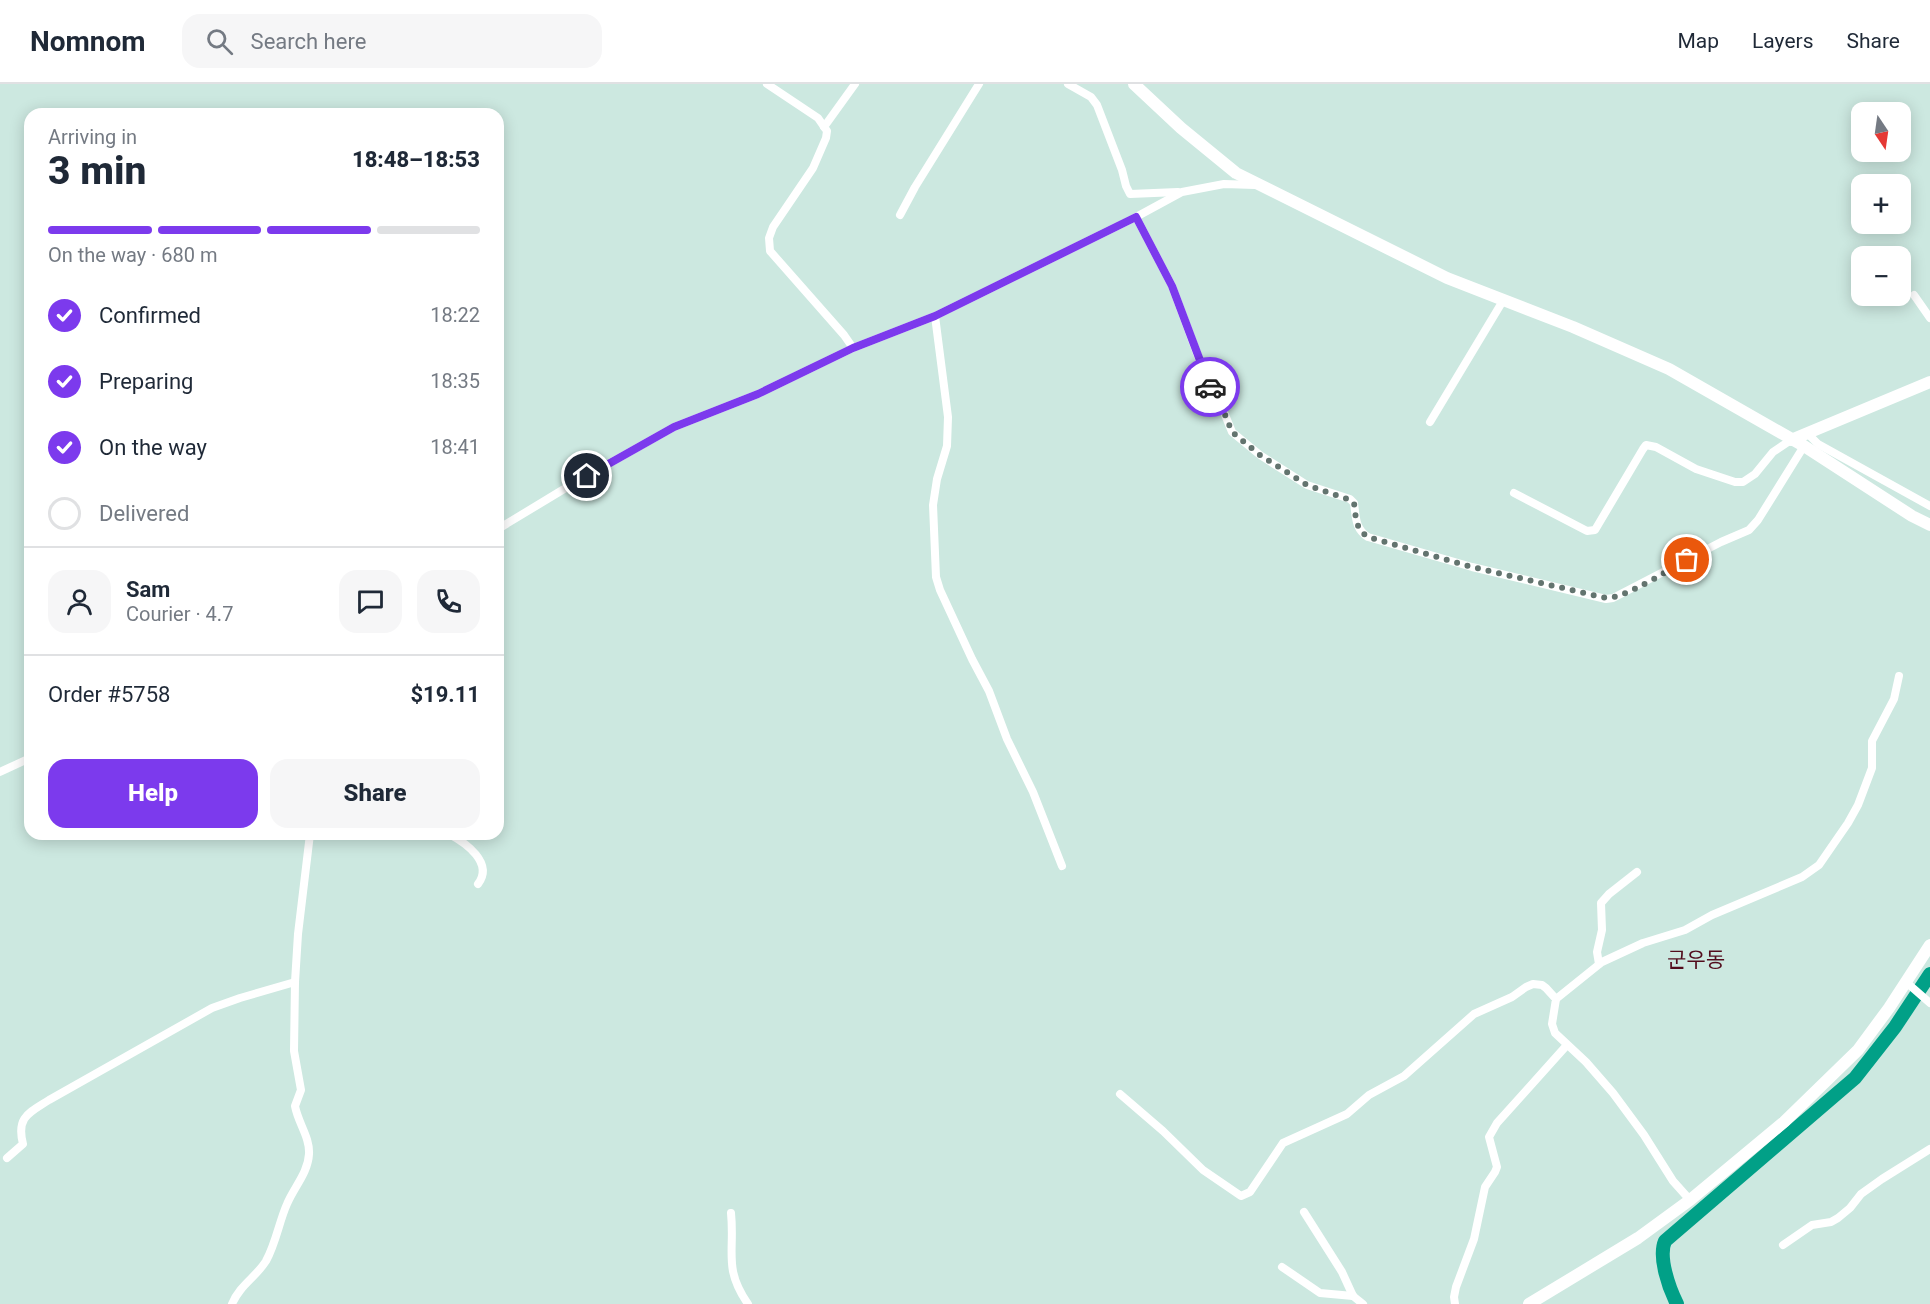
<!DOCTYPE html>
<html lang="en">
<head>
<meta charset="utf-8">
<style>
  body { margin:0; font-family:Roboto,"Noto Sans KR",sans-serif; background:#f6f6f7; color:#1f2937; height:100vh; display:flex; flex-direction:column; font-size:22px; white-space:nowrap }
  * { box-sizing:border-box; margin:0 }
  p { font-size:20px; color:#747a83 }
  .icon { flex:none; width:33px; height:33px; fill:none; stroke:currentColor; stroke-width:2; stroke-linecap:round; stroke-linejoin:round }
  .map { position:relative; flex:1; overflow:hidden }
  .side { position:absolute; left:24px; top:24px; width:480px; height:732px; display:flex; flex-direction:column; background:#fff; border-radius:18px; box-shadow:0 3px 15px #0003 }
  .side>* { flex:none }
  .needle { width:39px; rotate:167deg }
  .buttons { position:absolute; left:1851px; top:18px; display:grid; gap:12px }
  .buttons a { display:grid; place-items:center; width:60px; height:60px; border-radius:12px; background:#fff; box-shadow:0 3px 15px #0003; font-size:30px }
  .pin { position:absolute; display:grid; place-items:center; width:51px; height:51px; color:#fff; margin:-26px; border:3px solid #fff; border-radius:50%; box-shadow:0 2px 6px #0007 }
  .courier { position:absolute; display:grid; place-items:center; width:60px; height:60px; margin:-30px; border:4px solid #7c3aed; border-radius:50%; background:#fff; color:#222; box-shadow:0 2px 8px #0007 }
  .head em { font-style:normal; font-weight:800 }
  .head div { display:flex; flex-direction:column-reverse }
  .head { display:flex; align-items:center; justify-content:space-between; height:102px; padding:0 24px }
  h1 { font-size:39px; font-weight:800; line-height:45px }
  .bar { display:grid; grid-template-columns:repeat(4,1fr); gap:9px 6px; align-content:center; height:72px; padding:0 24px }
  .bar i { height:8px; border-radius:4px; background:#e0e1e3 }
  .bar .active { background:#7c3aed }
  .bar p { grid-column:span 4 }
  .line { display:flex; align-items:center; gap:15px; padding:0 24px; border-top:2px solid #e0e1e3 }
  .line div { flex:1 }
  .round { display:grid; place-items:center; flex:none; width:63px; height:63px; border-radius:18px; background:#f6f6f7 }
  ol { padding:0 24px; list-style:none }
  li { display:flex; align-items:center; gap:18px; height:66px }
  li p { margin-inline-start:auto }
  li .icon { padding:6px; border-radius:50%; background:#7c3aed; color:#fff; stroke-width:4 }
  li:last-child { color:#747a83 }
  li i { width:33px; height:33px; border:3px solid #e0e1e3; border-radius:50% }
  .button { display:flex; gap:12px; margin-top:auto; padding:12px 24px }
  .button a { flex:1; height:69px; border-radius:18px; background:#7c3aed; color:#fff; font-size:24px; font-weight:800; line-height:69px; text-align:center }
  .button a+a { background:#f6f6f7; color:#1f2937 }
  header { display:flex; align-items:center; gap:36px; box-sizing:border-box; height:84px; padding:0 30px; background:#fff; border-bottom:2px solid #e0e1e3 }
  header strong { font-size:28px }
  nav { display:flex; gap:33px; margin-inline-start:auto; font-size:21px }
  .search { width:420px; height:54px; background:#f6f6f7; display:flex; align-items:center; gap:15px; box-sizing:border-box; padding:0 21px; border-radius:18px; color:#747a83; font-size:22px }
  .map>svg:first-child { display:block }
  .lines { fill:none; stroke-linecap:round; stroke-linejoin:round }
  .river { stroke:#01a087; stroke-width:14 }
  .street { stroke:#fff; stroke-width:8 }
  .secondary { stroke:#fff; stroke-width:12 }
  .done { stroke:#63746f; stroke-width:6; stroke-dasharray:0 10.8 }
  .route { stroke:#7c3aed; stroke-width:8 }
  .labels { text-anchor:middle; stroke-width:6; stroke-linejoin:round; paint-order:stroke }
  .quarter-label { font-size:21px; fill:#520c1c; stroke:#cce8e0 }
</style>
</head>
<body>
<header>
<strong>Nomnom</strong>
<div class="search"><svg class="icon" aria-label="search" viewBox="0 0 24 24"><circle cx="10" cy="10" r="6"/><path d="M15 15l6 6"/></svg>Search here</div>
<nav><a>Map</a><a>Layers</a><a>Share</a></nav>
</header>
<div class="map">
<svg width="1930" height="1220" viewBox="0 0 1930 1220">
  <rect width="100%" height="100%" fill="#cce8e0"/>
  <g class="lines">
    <path class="river" d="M1677 1220C1669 1204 1658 1173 1665 1157L1855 994 1895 943 1930 890"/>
    <g class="street">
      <polyline points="767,0 818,34 827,47 826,54 813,84 773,143 769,154 770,167 844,251 853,264"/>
      <polyline points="1068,0 1091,13 1097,21 1122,86 1126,102 1130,110 1178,108"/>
      <polyline points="824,43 855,0"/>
      <polyline points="900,131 915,103 979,0"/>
      <path d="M1136 133 1172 202 1211 307 1219 316 1232 348 1260 371 1307 401 1350 415 1354 419C1356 433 1355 445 1368 453L1472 483 1606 515 1613 514 1721 458 1749 446 1758 436 1804 362"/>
      <polyline points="1914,211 1930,234"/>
      <polyline points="935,232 948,333 947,362 937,395 933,421 936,493 940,506 972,575 989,607 1007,655 1033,708 1062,782"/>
      <polyline points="1430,338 1504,215"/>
      <polyline points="1807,349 1818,360 1930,422"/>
      <polyline points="1514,409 1587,447 1595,446 1643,365 1646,361 1656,363 1696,385 1735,398 1743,398 1755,390 1773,368 1791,356"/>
      <polyline points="498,445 569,402 674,343 758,310 853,264 935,232 1136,133 1182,108 1224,100 1255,101"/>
      <polyline points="0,688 30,674"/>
      <path d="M449 750C466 759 494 779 478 800"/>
      <polyline points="1599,880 1597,868 1602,846 1601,819 1609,810 1637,788"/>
      <polyline points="1906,898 1930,919"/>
      <polyline points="1556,915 1602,878 1643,859 1685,846 1712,831 1802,793 1819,781 1848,739 1858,721 1872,684 1872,657 1894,615 1899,592"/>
      <polyline points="1120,1010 1163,1047 1203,1086 1241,1112 1250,1108 1283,1059 1347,1030 1369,1011 1404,992 1474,930 1512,913 1526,903 1533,900 1542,901 1546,904 1556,915 1552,940 1555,949 1586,978 1613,1009 1644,1051 1673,1097 1690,1116"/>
      <path d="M7 1074 23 1060C16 1033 29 1029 49 1016L212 924 240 914 295 898"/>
      <polyline points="1304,1128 1342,1188 1353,1212 1363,1220"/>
      <path d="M731 1129C735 1168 723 1184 748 1220"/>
      <polyline points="1783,1161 1812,1141 1831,1138 1838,1134 1850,1124 1861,1110 1882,1095 1930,1065"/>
      <polyline points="1282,1183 1320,1209 1353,1212"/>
      <path d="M232 1220C240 1201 256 1193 266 1177 276 1159 279 1138 287 1120 294 1103 308 1089 309 1070 310 1053 298 1039 295 1022L301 1006 294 967 295 898 298 850 310 750"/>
      <polyline points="1455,1220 1454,1213 1456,1203 1474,1155 1485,1103 1495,1088 1497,1083 1489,1053 1497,1039 1567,961"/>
    </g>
    <g class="secondary">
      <polyline points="1134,0 1181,44 1236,89 1447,194 1573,243 1669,285 1804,362 1912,432 1930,441"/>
      <polyline points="1791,356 1930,298"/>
      <polyline points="1529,1220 1638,1154 1690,1116 1784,1038 1858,966 1889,924 1930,861"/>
    </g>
  </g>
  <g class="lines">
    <path class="done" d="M1210 303 1219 316 1232 348 1260 371 1307 401 1350 416 1354 419C1356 433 1355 445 1368 453L1472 483 1606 514C1626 514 1668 486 1687 476"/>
    <polyline class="route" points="587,392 674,343 758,310 853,264 935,232 1136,133 1172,202 1210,303"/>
  </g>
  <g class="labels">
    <g class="quarter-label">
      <text x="1696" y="883">군우동</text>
    </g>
  </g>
</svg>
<div class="buttons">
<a><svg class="needle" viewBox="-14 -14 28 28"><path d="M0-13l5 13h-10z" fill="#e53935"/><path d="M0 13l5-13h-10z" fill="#747a83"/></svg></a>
<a>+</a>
<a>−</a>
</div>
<div class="pin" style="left:1687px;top:476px;background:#ea580c"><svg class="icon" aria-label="bag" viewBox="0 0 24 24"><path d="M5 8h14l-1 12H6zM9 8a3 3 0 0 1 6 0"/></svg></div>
<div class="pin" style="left:587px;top:392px;background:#1f2937"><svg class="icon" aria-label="home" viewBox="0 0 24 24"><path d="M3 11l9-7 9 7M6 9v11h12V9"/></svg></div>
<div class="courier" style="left:1210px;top:303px"><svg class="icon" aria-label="car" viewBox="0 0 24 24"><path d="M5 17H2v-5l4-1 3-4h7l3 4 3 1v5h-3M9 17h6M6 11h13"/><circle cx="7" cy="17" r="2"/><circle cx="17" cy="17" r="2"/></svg></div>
<section class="side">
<div class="head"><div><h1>3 min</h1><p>Arriving in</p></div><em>18:48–18:53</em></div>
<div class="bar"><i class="active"></i><i class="active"></i><i class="active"></i><i></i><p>On the way · 680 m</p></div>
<ol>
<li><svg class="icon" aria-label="check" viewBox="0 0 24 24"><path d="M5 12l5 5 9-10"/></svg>Confirmed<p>18:22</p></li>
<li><svg class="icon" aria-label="check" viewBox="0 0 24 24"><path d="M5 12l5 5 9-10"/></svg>Preparing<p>18:35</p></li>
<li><svg class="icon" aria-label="check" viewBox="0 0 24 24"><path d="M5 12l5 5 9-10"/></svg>On the way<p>18:41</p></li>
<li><i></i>Delivered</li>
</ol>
<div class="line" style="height:108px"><a class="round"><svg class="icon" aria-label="person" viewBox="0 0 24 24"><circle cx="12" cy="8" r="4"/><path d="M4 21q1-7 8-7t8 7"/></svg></a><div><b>Sam</b><p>Courier · 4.7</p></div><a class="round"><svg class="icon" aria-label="chat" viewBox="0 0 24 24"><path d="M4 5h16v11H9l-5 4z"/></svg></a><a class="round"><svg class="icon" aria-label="phone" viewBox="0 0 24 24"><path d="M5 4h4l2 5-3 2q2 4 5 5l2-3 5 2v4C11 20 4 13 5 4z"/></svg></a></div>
<div class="line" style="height:78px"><div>Order #5758</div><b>$19.11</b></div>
<div class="button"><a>Help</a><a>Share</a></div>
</section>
</div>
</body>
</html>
